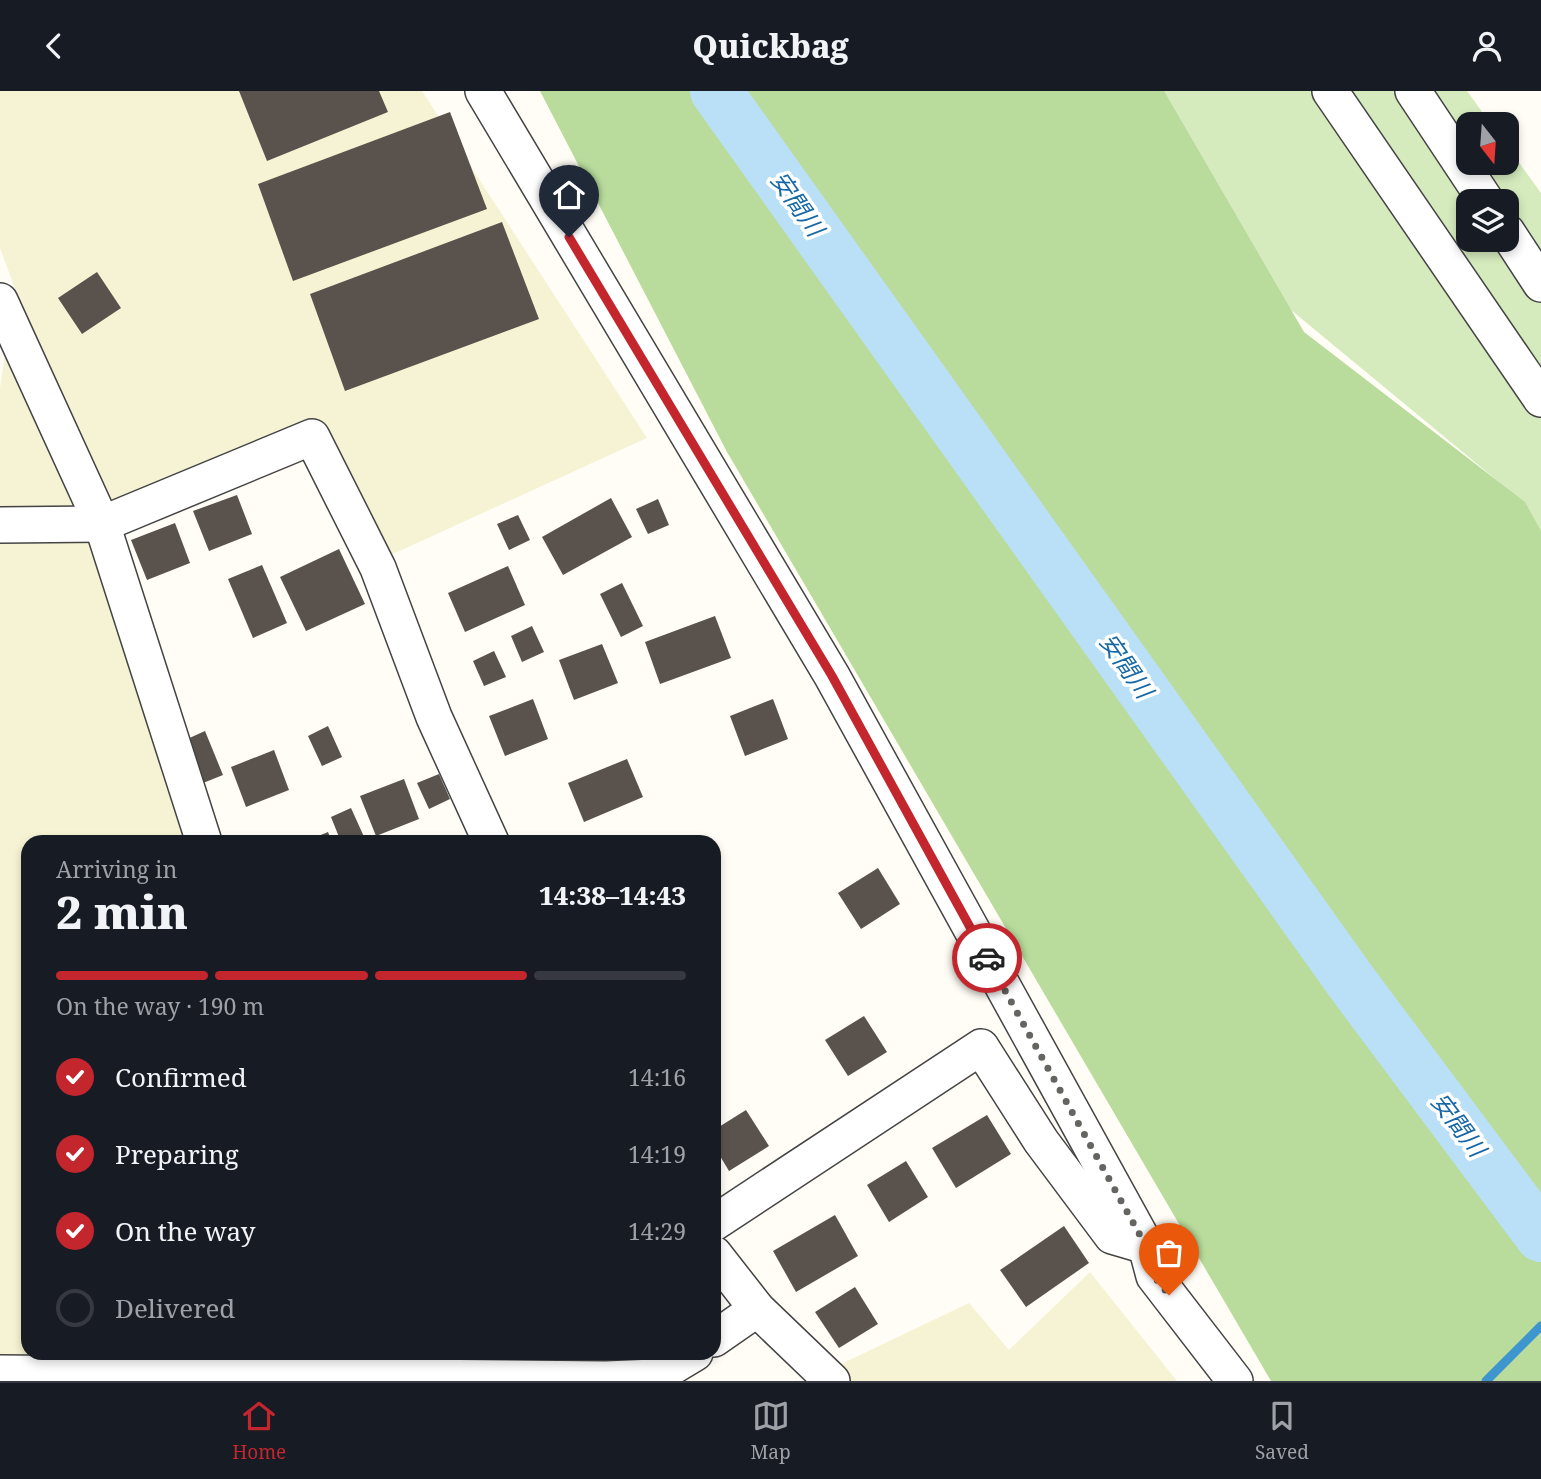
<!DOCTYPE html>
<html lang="en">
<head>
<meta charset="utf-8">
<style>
  body { margin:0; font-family:"Noto Serif","Noto Sans JP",serif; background:#20242c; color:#f1f3f6; height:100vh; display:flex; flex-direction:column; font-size:26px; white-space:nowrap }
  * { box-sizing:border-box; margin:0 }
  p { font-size:23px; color:#9ea1a6 }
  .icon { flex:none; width:38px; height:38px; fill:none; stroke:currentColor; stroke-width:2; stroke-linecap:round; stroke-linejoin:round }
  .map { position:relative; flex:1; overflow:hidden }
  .side { position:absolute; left:21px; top:744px; width:700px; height:525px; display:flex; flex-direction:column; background:#171b24; border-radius:21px; box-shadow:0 4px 10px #0003 }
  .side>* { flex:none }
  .needle { width:46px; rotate:163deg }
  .buttons { position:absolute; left:1456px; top:21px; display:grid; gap:14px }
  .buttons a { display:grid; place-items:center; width:63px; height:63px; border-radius:14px; background:#171b24; box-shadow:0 4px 10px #0003; font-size:35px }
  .pin { position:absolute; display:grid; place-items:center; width:60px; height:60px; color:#fff; margin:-72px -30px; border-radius:50% 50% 50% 0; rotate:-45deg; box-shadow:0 0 7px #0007 }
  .pin .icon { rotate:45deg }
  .courier { position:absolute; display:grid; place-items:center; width:70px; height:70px; margin:-35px; border:5px solid #c4262e; border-radius:50%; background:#fff; color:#222; box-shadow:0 2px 9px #0007 }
  .headline em { font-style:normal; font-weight:800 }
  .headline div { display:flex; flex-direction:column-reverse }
  .headline { display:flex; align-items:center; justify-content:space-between; height:119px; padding:0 35px }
  h1 { font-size:46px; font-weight:800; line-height:52px }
  .bar { display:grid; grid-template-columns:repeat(4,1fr); gap:10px 7px; align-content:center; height:84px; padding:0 35px }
  .bar i { height:9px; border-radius:5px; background:#363941 }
  .bar .selected { background:#c4262e }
  .bar p { grid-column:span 4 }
  ol { padding:0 35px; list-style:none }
  li { display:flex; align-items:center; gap:21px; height:77px }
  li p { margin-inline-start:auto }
  li .icon { padding:7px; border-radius:50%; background:#c4262e; color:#fff; stroke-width:4 }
  li:last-child { color:#9ea1a6 }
  li i { width:38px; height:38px; border:4px solid #363941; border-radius:50% }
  header { display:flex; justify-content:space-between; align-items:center; height:91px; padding:0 35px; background:#171b24; font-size:32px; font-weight:800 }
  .tabs { display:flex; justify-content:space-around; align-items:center; height:98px; border-top:2px solid #363941; background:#171b24; font-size:19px; color:#9ea1a6 }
  .tabs a { display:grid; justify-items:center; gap:4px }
  .tabs .selected { color:#c4262e }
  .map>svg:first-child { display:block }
  .farmland { fill:#f6f3d4 }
  .green { fill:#d5ebbd; fill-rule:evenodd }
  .forest { fill:#b9dc9c }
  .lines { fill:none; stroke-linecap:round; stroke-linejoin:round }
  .stream { stroke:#3f96cf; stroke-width:9 }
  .river { stroke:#b9e0f7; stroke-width:52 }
  .building { fill:#5a524d }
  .minor-casing { stroke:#444; stroke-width:38 }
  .minor { stroke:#fff; stroke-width:35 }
  .done { stroke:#646461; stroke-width:7; stroke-dasharray:0 12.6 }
  .route { stroke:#c4262e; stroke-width:9 }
  .labels { text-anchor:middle; stroke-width:7; stroke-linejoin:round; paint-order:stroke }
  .water-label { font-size:24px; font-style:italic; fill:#1768a6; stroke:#fff }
</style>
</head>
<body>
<header><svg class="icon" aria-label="back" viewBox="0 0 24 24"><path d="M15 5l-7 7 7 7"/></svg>Quickbag<svg class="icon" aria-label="person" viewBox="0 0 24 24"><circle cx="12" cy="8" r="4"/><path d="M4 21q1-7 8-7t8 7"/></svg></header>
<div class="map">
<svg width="1541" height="1290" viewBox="0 0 1541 1290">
  <rect width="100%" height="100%" fill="#fffdf5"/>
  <g class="farmland">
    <polygon points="0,0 422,0 647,347 382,468 311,346 102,433 199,751 28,751 28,1262 591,1262 593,1266 0,1265 0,297 5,263 100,428 0,157"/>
    <polygon points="1090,1181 1177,1290 851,1290 837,1275 969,1212 1009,1259"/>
  </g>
  <path class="green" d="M1147 0H1467L1491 33H1468V72H1507V55L1541 102V451L1505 396 1291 219ZM1468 110H1507V149H1468Z"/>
  <polygon class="forest" points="540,0 1164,0 1304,241 1525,411 1541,440 1541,1290 1271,1290 727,361"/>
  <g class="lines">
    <polyline class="stream" points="1486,1290 1541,1235"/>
    <polyline class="river" points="716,0 1352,892 1541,1145"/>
  </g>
  <g class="building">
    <polygon points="239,0 379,0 388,21 267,70"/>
    <polygon points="450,21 487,118 293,190 258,93"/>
    <polygon points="502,131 539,228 345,300 310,203"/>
    <polygon points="97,181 121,217 82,243 58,207"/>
    <polygon points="237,404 252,443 209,460 193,420"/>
    <polygon points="611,407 632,446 563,484 542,446"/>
    <polygon points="658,408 669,434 648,443 636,418"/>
    <polygon points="518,424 530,449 509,459 497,433"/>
    <polygon points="175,432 190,472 147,489 131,449"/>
    <polygon points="339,458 365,513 306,540 280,486"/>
    <polygon points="262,474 287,532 253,547 228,488"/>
    <polygon points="508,475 525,514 465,541 448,502"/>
    <polygon points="622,492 643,535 621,546 600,503"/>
    <polygon points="715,525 731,567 660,593 645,551"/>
    <polygon points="532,535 544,561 522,571 511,545"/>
    <polygon points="602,553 618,592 574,609 559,569"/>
    <polygon points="494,560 506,586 484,595 473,570"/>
    <polygon points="533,608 548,648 505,665 489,625"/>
    <polygon points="773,608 788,648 745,665 730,625"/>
    <polygon points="328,635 342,666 322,675 308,645"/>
    <polygon points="205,640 223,684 203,692 185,649"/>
    <polygon points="274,659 289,699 246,716 231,676"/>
    <polygon points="627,668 643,706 584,731 568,692"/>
    <polygon points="439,683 450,708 429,718 417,692"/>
    <polygon points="404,688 419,728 376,745 360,705"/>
    <polygon points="351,717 365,748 341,751 331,726"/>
    <polygon points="328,741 332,751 304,751"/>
    <polygon points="878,777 900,813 861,838 838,802"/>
    <polygon points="864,925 887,961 848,985 825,949"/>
    <polygon points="746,1019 769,1055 729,1080 714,1055 714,1039"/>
    <polygon points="987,1024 1011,1063 956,1097 932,1057"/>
    <polygon points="906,1070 928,1106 889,1131 867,1094"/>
    <polygon points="835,1124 858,1165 796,1201 773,1160"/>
    <polygon points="1064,1135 1089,1172 1026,1216 1000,1179"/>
    <polygon points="855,1196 878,1233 839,1257 815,1221"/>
  </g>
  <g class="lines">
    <defs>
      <g id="minor">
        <polyline points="483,0 832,585 1146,1155 1154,1185 1235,1290"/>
        <polyline points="1330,0 1541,308"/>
        <polyline points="1413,0 1486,110"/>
        <polyline points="1507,141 1541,193"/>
        <polyline points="0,210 102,433 204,751"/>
        <polyline points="0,434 102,433 312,346 378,477 434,626 491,751"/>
        <polyline points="714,1132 981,956 1041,1050 1112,1145 1146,1155"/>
        <polyline points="714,1163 757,1218 832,1290"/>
        <polyline points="714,1248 757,1218"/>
        <polyline points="0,1282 606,1288 655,1286 695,1262"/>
      </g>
    </defs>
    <use href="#minor" class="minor-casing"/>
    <use href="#minor" class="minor"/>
  </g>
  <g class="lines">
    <polyline class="done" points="987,867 1146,1155 1154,1185 1169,1204"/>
    <polyline class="route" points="569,146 832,585 987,867"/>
  </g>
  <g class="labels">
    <g class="water-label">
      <text transform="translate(797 113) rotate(55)" y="8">安間川</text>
      <text transform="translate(1126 575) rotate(55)" y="8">安間川</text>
      <text transform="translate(1458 1034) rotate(53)" y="8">安間川</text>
    </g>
  </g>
</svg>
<div class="buttons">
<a><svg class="needle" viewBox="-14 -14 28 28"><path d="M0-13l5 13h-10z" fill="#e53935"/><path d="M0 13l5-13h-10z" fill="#9ea1a6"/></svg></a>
<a><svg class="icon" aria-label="layers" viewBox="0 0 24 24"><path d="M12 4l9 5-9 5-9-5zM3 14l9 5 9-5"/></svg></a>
</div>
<div class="pin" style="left:1169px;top:1204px;background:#ea580c"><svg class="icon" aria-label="bag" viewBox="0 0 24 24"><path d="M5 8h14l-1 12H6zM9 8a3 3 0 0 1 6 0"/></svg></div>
<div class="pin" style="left:569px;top:146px;background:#1f2937"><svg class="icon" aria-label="home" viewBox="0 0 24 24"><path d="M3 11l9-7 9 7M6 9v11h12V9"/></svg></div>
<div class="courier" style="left:987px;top:867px"><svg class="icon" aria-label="car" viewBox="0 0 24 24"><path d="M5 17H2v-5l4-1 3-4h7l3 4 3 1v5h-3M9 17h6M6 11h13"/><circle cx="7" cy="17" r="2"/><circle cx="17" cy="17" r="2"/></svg></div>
<section class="side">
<div class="headline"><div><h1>2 min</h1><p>Arriving in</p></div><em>14:38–14:43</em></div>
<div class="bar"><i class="selected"></i><i class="selected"></i><i class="selected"></i><i></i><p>On the way · 190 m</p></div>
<ol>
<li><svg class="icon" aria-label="check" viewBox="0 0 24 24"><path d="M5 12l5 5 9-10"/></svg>Confirmed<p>14:16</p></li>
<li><svg class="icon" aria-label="check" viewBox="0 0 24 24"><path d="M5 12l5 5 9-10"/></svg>Preparing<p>14:19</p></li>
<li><svg class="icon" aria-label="check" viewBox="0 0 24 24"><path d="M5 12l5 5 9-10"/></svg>On the way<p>14:29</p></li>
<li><i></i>Delivered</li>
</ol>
</section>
</div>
<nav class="tabs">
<a class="selected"><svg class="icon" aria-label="home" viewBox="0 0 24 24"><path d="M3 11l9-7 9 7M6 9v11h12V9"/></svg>Home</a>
<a><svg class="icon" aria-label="map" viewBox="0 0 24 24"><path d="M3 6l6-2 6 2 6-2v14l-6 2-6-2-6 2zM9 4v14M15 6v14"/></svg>Map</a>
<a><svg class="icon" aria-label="saved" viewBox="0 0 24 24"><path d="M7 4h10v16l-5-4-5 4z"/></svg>Saved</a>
</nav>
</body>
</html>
